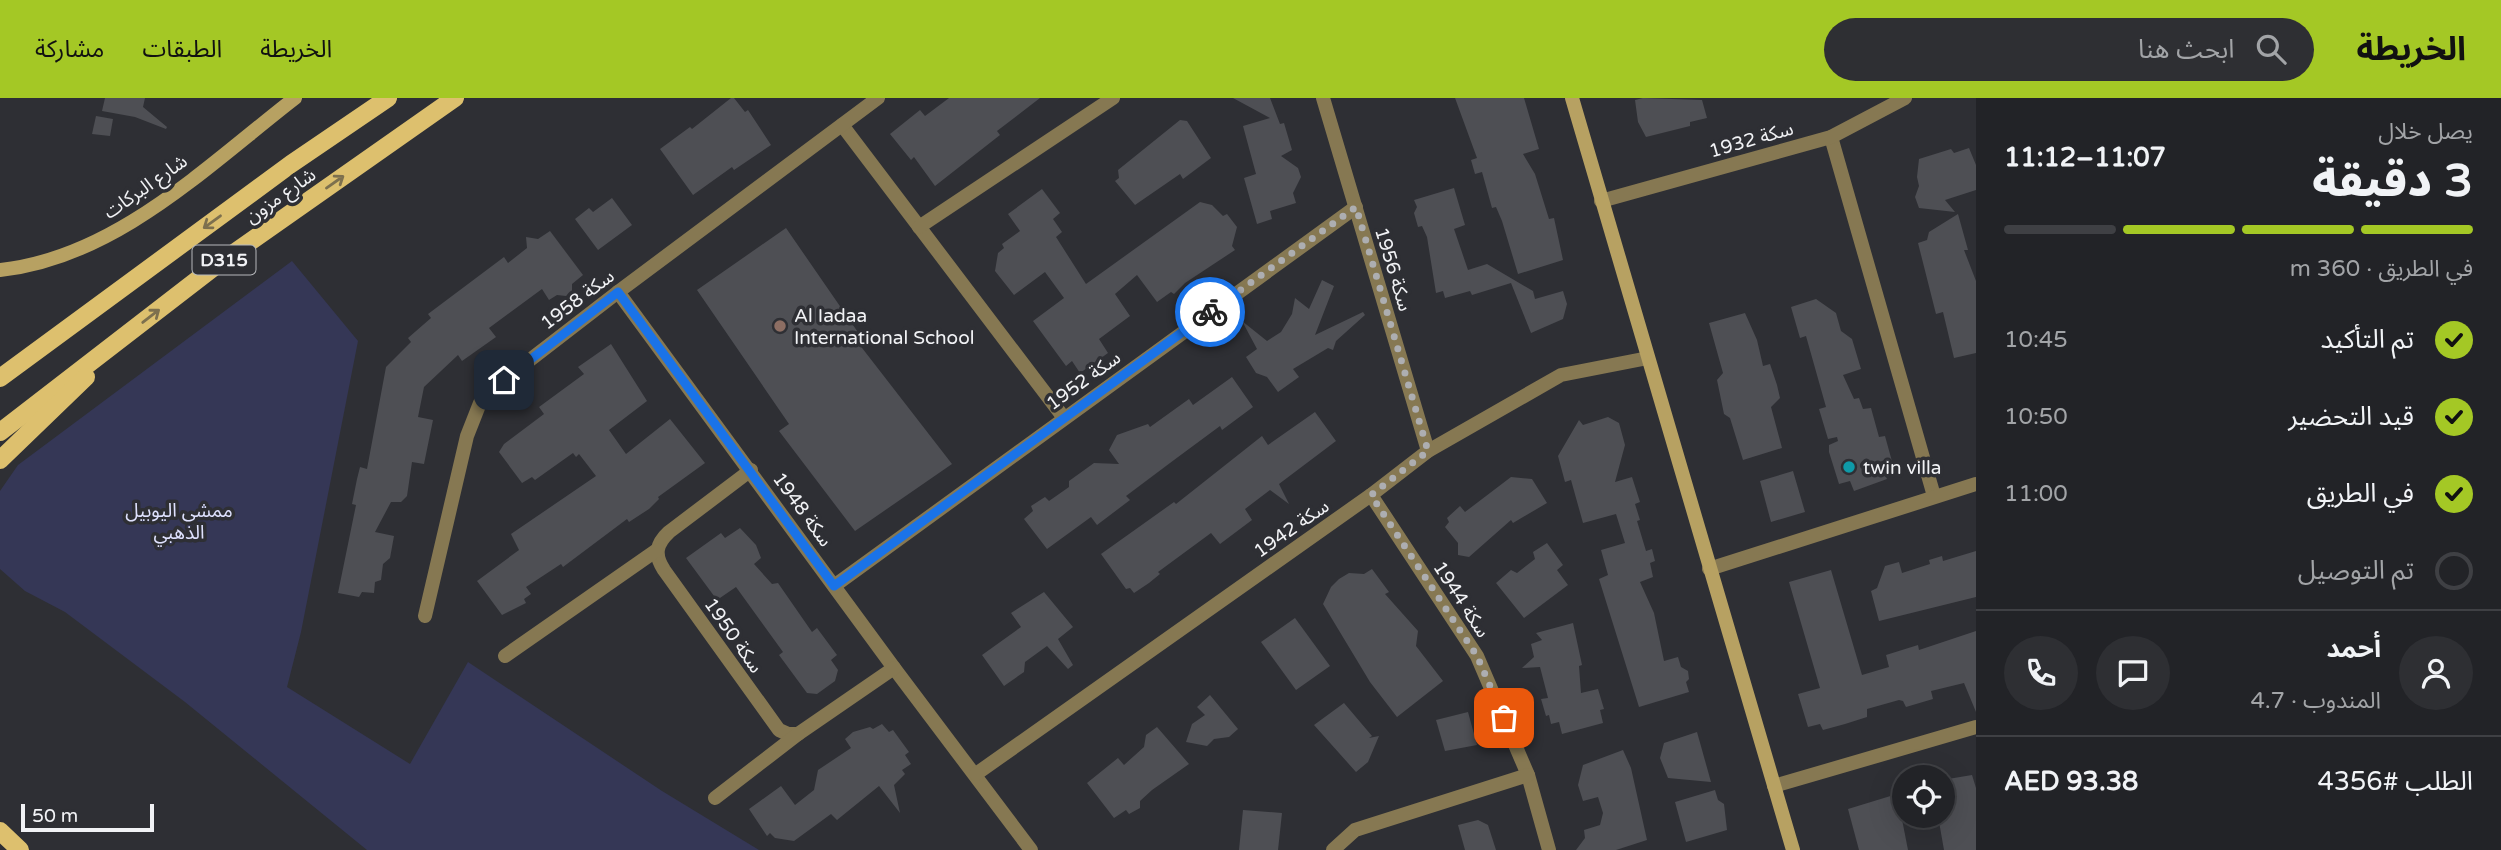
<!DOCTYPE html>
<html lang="ar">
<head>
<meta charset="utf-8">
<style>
  body { margin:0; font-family:"Varela Round","Noto Sans Arabic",sans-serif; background:#2e2f33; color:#f1f3f6; direction:rtl; height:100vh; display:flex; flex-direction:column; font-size:26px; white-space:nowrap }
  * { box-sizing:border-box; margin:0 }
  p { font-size:23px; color:#a2a4a7 }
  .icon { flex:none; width:38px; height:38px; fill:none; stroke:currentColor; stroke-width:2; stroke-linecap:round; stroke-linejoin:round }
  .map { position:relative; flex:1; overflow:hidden; direction:ltr }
  .side { display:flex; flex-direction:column; background:#222327; width:525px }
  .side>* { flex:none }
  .controls { position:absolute; left:1892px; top:667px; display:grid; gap:14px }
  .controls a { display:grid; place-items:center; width:63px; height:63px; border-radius:50%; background:#222327; box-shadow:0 7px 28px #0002,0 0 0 2px #3f4044; font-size:35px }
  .scale { position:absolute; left:21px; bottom:18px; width:133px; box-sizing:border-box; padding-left:7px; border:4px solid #f1f2f5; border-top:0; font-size:19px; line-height:24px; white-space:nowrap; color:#f1f2f5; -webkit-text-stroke:5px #2e2f34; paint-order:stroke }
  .pin { position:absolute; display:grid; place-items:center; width:60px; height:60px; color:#fff; margin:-30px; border-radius:14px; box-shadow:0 4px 10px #0006 }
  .courier { position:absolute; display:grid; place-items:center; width:70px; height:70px; margin:-35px; border:5px solid #1a73e8; border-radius:50%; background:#fff; color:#222; box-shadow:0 2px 9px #0007 }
  .head em { font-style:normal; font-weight:800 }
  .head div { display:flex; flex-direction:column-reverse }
  .head { display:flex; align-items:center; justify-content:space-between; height:119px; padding:0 28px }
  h1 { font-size:46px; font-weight:800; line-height:52px }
  .bar { display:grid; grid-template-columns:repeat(4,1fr); gap:10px 7px; align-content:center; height:84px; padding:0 28px }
  .bar i { height:9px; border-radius:5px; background:#3f4044 }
  .bar .current { background:#a4c825 }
  .bar p { grid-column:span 4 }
  .line { display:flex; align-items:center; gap:18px; padding:0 28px; border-top:2px solid #3f4044 }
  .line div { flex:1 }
  .round { display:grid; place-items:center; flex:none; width:74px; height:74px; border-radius:37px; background:#2e2f33 }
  ol { padding:0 28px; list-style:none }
  li { display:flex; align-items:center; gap:21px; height:77px }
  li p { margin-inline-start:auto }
  li .icon { padding:7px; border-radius:50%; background:#a4c825; color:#111; stroke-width:4 }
  li:last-child { color:#a2a4a7 }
  li i { width:38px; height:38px; border:4px solid #3f4044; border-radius:50% }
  header { display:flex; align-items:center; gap:42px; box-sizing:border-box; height:98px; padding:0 35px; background:#a4c825; color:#111 }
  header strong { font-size:33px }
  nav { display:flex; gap:38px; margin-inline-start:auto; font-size:24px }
  .search { width:490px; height:63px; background:#2e2f33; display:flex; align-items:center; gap:18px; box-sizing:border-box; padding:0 24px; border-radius:38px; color:#a2a4a7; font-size:26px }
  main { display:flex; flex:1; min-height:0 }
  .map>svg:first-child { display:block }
  .green { fill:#353756 }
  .building { fill:#4e4f54 }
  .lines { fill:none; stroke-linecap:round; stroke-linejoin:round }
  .street { stroke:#867852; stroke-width:14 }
  .secondary { stroke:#b7a162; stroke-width:14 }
  .primary { stroke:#ddc06e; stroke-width:18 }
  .oneway { stroke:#7d704e }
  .done { stroke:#adaeb1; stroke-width:7; stroke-dasharray:0 12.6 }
  .route { stroke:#1a73e8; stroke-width:9 }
  .education-dot { fill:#8d6e63; stroke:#2e2f34; stroke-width:2.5 }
  .culture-dot { fill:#0f9aa8; stroke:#2e2f34; stroke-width:2.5 }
  .labels { text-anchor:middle; stroke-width:7; stroke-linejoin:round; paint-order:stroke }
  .shield { fill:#2e2f34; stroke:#b6b8bb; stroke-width:2 }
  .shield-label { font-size:18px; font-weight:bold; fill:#f1f2f5 }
  .street-label { font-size:19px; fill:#f1f2f5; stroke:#2e2f34 }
  .poi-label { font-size:19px; fill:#f1f2f5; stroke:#2e2f34; text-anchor:start }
  .park-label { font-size:19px; fill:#dfe2fe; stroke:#2e2f34 }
</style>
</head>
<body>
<header>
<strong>الخريطة</strong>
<div class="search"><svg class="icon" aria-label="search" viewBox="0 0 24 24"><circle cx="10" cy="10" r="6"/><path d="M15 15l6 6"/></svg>ابحث هنا</div>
<nav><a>الخريطة</a><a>الطبقات</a><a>مشاركة</a></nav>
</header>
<main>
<section class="side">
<div class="head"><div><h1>3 دقيقة</h1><p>يصل خلال</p></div><em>11:07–11:12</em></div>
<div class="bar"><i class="current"></i><i class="current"></i><i class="current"></i><i></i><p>في الطريق · 360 m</p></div>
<ol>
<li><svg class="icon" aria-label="check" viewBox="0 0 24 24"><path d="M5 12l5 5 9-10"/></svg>تم التأكيد<p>10:45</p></li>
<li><svg class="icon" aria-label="check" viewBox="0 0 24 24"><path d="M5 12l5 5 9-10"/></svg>قيد التحضير<p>10:50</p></li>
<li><svg class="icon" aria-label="check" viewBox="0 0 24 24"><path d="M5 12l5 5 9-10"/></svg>في الطريق<p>11:00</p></li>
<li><i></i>تم التوصيل</li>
</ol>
<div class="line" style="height:126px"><a class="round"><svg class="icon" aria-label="person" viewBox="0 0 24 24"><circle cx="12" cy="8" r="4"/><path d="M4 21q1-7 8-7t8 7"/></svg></a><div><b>أحمد</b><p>المندوب · 4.7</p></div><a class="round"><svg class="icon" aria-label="chat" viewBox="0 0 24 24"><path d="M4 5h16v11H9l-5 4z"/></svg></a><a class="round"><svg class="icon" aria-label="phone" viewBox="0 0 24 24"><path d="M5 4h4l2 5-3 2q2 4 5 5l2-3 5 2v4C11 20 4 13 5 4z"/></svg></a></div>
<div class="line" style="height:91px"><div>الطلب #4356</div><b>AED 93.38</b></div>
</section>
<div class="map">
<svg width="1976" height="752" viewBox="0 0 1976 752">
  <rect width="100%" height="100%" fill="#2e2f34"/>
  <polygon class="green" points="292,163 358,243 301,534 287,589 410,666 468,564 662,693 759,752 367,752 185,604 65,514 25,493 0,471 0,393 18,367"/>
  <g class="building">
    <polygon points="105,0 145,0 143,9 167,29 166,31 135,19 102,13"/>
    <polygon points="731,0 734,0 745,14 748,12 771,47 734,72 732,69 693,97 660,51 690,29 692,31"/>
    <polygon points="949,0 1040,0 997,33 1000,37 935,88 914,59 911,62 890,36 920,12 925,18"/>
    <polygon points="1233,0 1270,0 1280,26 1284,25 1292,52 1281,58 1298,70 1301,79 1293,95 1296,105 1270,113 1272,121 1257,126 1244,80 1256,76 1243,28 1270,20"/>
    <polygon points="1455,0 1524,0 1539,51 1523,56 1535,76 1549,121 1554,120 1563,162 1518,176 1502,123 1496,109 1492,110 1482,74 1475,76 1471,62 1477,60"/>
    <polygon points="1643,0 1702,2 1707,20 1690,24 1690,28 1646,39 1638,24 1635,2"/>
    <polygon points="96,18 113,21 110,38 92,36"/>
    <polygon points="1180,22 1187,23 1211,60 1183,81 1180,76 1135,107 1115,83 1119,80 1118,72"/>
    <polygon points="1969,50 1976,67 1976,92 1945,102 1955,114 1919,110 1915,99 1919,88 1917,79 1919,61 1951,51 1954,55"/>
    <polygon points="1454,90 1465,127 1454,131 1468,172 1487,166 1533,193 1535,201 1563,193 1567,206 1563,221 1531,235 1511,185 1472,197 1470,193 1445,200 1443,193 1436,195 1427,139 1422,128 1418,129 1414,115 1417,109 1414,102"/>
    <polygon points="1042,91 1060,115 1053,121 1062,134 1056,139 1086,186 1200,104 1212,107 1223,118 1227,116 1237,129 1232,148 1235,152 1185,185 1174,196 1171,194 1157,204 1137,177 1115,196 1130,218 1099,241 1108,255 1080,275 1072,263 1066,268 1033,223 1064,200 1045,174 1014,197 995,173 998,155 1004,150 1002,146 1020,133 1008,116"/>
    <polygon points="612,100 632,127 598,152 575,121 589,110 593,114"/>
    <polygon points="1958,116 1968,152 1964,152 1976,183 1976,255 1954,260 1943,214 1936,216 1918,145 1927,142 1929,134"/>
    <polygon points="786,130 864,243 859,246 952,366 855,433 779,333 789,326 697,192"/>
    <polygon points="550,133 583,177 572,186 572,193 566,198 557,197 549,202 542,191 489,230 496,239 462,263 458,257 424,289 418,319 433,322 424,366 412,364 407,398 401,404 391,404 375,434 394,438 390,460 383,466 381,482 375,484 374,495 362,494 359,499 338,495 356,407 352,406 357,381 360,369 367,371 386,269 411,244 408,240 431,220 428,216 504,159 508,165 527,150 526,139 538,141"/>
    <polygon points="1322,182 1334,188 1315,237 1363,214 1365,217 1336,243 1333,252 1328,250 1293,271 1299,279 1278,294 1267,279 1256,275 1246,259 1257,251 1242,223 1267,243 1281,234 1292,216 1295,200 1309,211"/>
    <polygon points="1816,201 1836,215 1841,233 1852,241 1861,271 1843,277 1854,301 1859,300 1863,311 1871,310 1879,339 1885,338 1893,367 1883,372 1887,381 1854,393 1850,383 1839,386 1829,354 1829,347 1838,343 1837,339 1828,341 1819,311 1826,309 1806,238 1800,240 1791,209"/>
    <polygon points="1745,215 1757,242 1763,268 1770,266 1777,287 1780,300 1771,309 1782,350 1743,362 1730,320 1724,316 1717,282 1723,275 1709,225"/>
    <polygon points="611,246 647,303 609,332 626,356 670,321 705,365 658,399 659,401 649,411 629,424 627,421 563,469 561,466 526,489 531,496 524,501 526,505 502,517 477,483 519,452 511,436 596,378 579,356 576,359 573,355 535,382 532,379 522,385 499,354 504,346 544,316 539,309 584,276 578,269"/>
    <polygon points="1232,279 1253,309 1222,332 1220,328 1174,362 1126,398 1130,402 1097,427 1091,419 1047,451 1024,421 1033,413 1031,408 1045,399 1049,403 1069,389 1069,383 1094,365 1119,366 1109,352 1117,337 1148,326 1150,329 1189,301 1193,307"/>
    <polygon points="1315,314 1336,343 1279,386 1289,406 1270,392 1245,411 1252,422 1220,446 1211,435 1158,474 1160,476 1149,485 1134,495 1130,490 1126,491 1101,456 1174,404 1176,406 1262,338 1268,347"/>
    <polygon points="1608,319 1619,325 1625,347 1615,384 1632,379 1640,404 1635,406 1640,422 1637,423 1646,453 1652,451 1655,463 1650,465 1653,479 1640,484 1654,515 1664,563 1678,559 1681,569 1688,573 1689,581 1686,584 1689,594 1639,609 1599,481 1608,477 1601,452 1625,445 1616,416 1583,425 1571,382 1565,384 1558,358 1579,322 1583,327"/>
    <polygon points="1793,373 1805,414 1771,424 1760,383"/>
    <polygon points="1511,379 1532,381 1547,405 1513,425 1511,422 1469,459 1458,457 1458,445 1445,429 1449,424 1447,420 1460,408 1465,414"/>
    <polygon points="740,430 756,447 761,460 754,466 772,486 778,485 812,534 817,530 837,557 831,562 838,572 835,583 817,596 807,595 779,557 783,554 736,489 717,502 686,460 721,435 725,440"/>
    <polygon points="1547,445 1563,467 1557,472 1568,487 1524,520 1496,485 1511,472 1517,475 1535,461 1533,454"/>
    <polygon points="1976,453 1976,499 1879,523 1871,493 1877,490 1885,468 1899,464 1902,475 1930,466 1929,462 1942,458 1943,463"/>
    <polygon points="1372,471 1389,494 1385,496 1418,533 1416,548 1443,583 1397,619 1370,584 1323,506 1331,489 1339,481 1349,475 1364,476"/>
    <polygon points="1831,472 1862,577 1889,569 1886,557 1918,547 1919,552 1976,533 1976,614 1964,585 1931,593 1933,601 1906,609 1903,603 1899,602 1867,611 1867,619 1845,626 1823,632 1820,626 1808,629 1798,596 1820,590 1789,484"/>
    <polygon points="1044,494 1073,529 1058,541 1073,567 1068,571 1047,548 1025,564 1024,574 1004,588 982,557 1021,529 1011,515"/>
    <polygon points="1295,520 1330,568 1296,592 1261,544"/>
    <polygon points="1573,525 1582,567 1579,568 1581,595 1598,591 1604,611 1600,612 1603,625 1562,636 1559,624 1551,626 1549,617 1546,618 1541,601 1548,600 1540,569 1522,570 1534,559 1531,546 1542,542 1536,535"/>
    <polygon points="1210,597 1238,631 1229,639 1214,641 1207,648 1186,644 1192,626 1205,617 1197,609"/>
    <polygon points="1344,605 1372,638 1369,640 1379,638 1368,664 1356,674 1314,627"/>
    <polygon points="1468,614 1477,647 1445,653 1436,622"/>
    <polygon points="882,626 889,634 893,632 909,654 905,657 911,666 902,672 905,676 894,687 900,715 879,688 837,722 831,716 794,743 775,740 770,735 767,738 749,711 781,688 795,707 814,692 818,672 851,650 845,641 853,634 870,629 873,631"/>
    <polygon points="1157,629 1189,666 1152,692 1140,703 1140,710 1129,716 1126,712 1114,720 1087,685 1118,660 1124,667 1144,649 1146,637"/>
    <polygon points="1697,634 1711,684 1668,680 1660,660 1664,645"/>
    <polygon points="1623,652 1631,670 1647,742 1616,752 1576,752 1585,740 1584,732 1600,727 1603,715 1598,699 1583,703 1578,687 1583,667"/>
    <polygon points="1972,677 1976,690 1976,752 1944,752 1938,718 1942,718 1942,682"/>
    <polygon points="1715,692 1718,702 1724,706 1727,732 1686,744 1675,704"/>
    <polygon points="1897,696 1908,752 1859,752 1848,711"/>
    <polygon points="1243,712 1282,715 1278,752 1239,752"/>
    <polygon points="1478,722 1488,727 1496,752 1465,752 1458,727"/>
  </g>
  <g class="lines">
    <g class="street">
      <polyline points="1323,0 1428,353"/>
      <polyline points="842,27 1064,320"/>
      <polyline points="1831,39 1934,398"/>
      <polyline points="1601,103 1831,39 1905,0"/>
      <polyline points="919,129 1113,0"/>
      <polyline points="618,194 894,570 1031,752"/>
      <path d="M751 372 669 434C656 446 654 457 664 472L779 632 788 636H798L894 570"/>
      <polyline points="1371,397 1477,558 1528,677 1549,752"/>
      <polyline points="1709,471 1976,386"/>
      <polyline points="834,488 1356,109"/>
      <polyline points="425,518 467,338 480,305 504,282 618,194 878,0"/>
      <polyline points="505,558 657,452"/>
      <polyline points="976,676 1371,397 1428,353 1561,277 1648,260"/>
      <polyline points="1774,688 1976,629"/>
      <polyline points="715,700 798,636"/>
      <polyline points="1333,752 1355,732 1528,677"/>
    </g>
    <g class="secondary">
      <polyline points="1572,0 1793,752"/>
      <path d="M0 172C115 160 207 68 295 0"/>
    </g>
    <g class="primary">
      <polyline points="0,280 291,66 388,0"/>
      <polyline points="0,334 214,169 455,0"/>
      <polyline points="0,362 86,279"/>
      <polyline points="0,733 20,752"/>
    </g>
  </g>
  <defs><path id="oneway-shaft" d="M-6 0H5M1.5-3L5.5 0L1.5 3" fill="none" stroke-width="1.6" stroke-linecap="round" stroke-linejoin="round" transform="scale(1.75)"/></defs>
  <g class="oneway">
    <use href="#oneway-shaft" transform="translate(335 84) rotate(-35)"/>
    <use href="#oneway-shaft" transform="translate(212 124) rotate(144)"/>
    <use href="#oneway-shaft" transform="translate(151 218) rotate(-38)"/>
  </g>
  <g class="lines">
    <polyline class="done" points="1210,214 1356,109 1428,353 1371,397 1477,558 1504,620"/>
    <polyline class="route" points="504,282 618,194 834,488 1210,214"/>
  </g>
  <circle class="education-dot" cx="780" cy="228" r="7"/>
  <circle class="culture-dot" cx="1849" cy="369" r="7"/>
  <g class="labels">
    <rect class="shield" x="192.5" y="147.5" width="63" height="29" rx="5"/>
    <g class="shield-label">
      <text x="224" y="168">D315</text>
    </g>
    <g class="street-label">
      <text transform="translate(1751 41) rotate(-16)" y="7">سكة 1932</text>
      <text transform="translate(145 88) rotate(-35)" y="7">شارع البركات</text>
      <text transform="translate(280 97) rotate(-35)" y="7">شارع مزون</text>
      <text transform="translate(1394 171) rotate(73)" y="7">سكة 1956</text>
      <text transform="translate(577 201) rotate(-37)" y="7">سكة 1958</text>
      <text transform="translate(1083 282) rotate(-36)" y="7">سكة 1952</text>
      <text transform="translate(803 411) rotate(54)" y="7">سكة 1948</text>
      <text transform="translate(1291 430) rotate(-35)" y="7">سكة 1942</text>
      <text transform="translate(1462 501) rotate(57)" y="7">سكة 1944</text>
      <text transform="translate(734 537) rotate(55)" y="7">سكة 1950</text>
    </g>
    <g class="poi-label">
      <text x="794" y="224">Al Iadaa<tspan x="794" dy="22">International School</tspan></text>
      <text x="1863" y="376">twin villa</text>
    </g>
    <g class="park-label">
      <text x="179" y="419">ممشى اليوبيل<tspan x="179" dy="22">الذهبي</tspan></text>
    </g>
  </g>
</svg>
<div class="controls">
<a><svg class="icon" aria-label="locate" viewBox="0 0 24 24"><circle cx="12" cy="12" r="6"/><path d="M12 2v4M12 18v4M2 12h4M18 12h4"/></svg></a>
</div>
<div class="scale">50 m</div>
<div class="pin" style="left:1504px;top:620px;background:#ea580c"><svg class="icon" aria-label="bag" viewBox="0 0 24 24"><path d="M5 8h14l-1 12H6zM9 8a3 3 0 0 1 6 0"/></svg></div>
<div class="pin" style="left:504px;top:282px;background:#1f2937"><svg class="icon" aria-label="home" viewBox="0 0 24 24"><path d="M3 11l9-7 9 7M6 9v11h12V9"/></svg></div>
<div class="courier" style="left:1210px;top:214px"><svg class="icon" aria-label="bike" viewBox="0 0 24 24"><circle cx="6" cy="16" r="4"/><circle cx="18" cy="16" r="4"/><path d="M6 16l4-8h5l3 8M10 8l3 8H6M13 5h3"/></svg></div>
</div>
</main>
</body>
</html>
